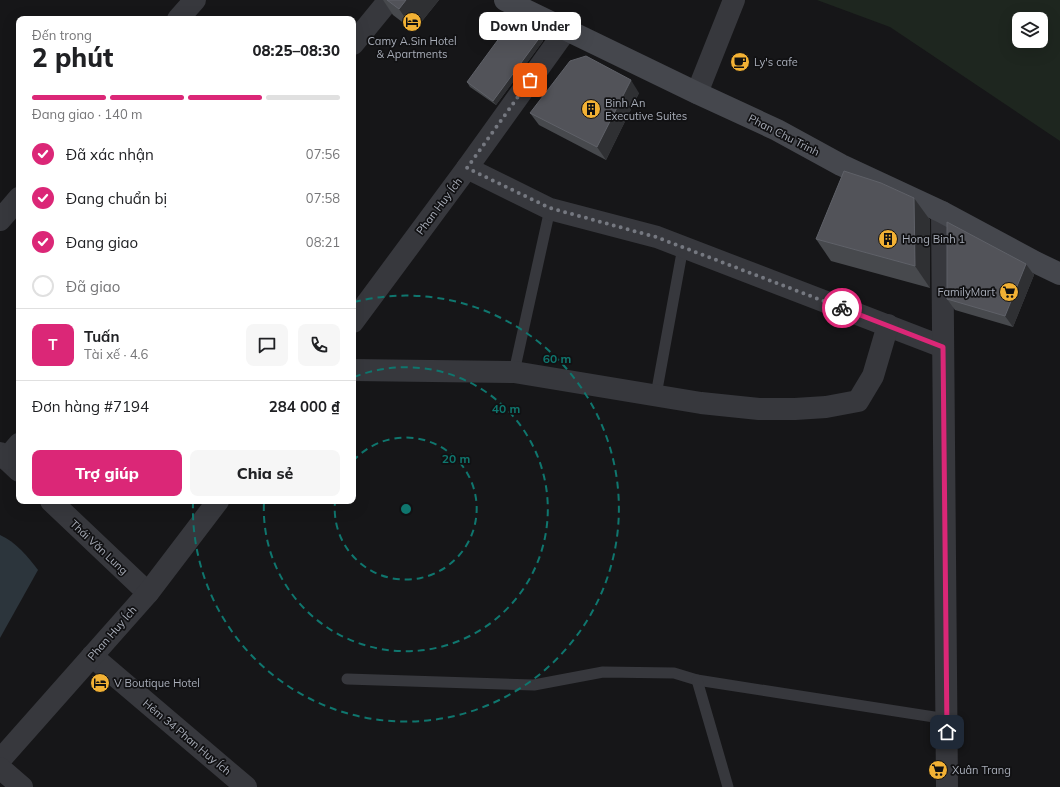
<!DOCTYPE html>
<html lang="vi">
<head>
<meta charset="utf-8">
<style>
  body { margin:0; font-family:Mulish,sans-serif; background:#f6f6f6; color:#202124; height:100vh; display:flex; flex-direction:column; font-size:15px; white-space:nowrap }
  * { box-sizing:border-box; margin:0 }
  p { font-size:13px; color:#757577 }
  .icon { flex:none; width:22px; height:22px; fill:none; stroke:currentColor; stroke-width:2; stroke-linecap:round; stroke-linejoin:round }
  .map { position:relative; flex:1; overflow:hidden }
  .sheet { position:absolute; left:16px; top:16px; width:340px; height:488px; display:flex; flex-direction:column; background:#fff; border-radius:8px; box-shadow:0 4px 16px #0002 }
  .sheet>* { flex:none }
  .controls { position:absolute; left:1012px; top:12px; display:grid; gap:8px }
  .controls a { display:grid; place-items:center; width:36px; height:36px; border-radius:8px; background:#fff; box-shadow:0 4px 16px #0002; font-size:20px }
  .pin { position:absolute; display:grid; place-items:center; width:34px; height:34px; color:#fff; margin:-17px; border-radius:8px; box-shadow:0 2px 6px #0006 }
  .courier { position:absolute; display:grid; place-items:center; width:40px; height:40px; margin:-20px; border:3px solid #db2777; border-radius:50%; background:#fff; color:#222; box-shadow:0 1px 5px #0007 }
  .bubble { position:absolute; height:28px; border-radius:8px; background:#fff; box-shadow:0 4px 16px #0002; font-size:13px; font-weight:800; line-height:28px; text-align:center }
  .summary em { font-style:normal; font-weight:800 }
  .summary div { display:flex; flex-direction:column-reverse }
  .summary { display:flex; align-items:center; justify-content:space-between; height:68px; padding:0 16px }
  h1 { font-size:26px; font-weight:800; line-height:30px }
  .bar { display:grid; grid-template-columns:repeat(4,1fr); gap:6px 4px; align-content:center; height:48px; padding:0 16px }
  .bar i { height:5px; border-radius:3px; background:#e0e0e0 }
  .bar .on { background:#db2777 }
  .bar p { grid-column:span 4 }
  .line { display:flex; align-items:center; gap:10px; padding:0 16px; border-top:1px solid #e0e0e0 }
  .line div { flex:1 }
  .round { display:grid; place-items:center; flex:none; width:42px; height:42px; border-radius:8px; background:#f6f6f6 }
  ol { padding:0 16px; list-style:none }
  li { display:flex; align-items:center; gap:12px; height:44px }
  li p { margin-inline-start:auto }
  li .icon { padding:4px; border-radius:50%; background:#db2777; color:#fff; stroke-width:4 }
  li:last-child { color:#757577 }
  li i { width:22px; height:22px; border:2px solid #e0e0e0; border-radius:50% }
  .action { display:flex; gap:8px; margin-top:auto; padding:8px 16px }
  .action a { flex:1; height:46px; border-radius:8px; background:#db2777; color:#fff; font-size:16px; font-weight:800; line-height:46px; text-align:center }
  .action a+a { background:#f6f6f6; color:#202124 }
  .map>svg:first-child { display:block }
  .green { fill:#1e261f; fill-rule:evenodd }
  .water { fill:#2c353c }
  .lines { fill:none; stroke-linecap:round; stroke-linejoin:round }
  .service { stroke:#37383d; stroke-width:11 }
  .minor { stroke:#37383d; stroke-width:22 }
  .tertiary { stroke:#37383d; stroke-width:22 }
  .secondary { stroke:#45474d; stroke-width:22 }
  .wall { fill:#47494d }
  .shaded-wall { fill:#2f3033 }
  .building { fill:#525359; stroke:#5f6168 }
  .done { stroke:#757880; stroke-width:4; stroke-dasharray:0 7.2 }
  .route { stroke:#db2777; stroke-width:5 }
  .ring { fill:none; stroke:#0f766e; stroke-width:2; stroke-dasharray:7 5 }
  .labels { text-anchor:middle; stroke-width:3.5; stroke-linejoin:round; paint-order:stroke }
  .poi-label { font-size:11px; fill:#a8adb8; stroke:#111113; text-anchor:start }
  .street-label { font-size:11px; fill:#a8adb8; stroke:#111113 }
  .centre { fill:#0f766e; stroke:#111113; stroke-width:2 }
  .ring-label { font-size:12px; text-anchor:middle; font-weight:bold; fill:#0f766e; stroke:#111113; stroke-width:3.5; stroke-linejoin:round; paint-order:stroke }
</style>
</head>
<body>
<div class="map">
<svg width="1060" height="787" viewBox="0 0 1060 787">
  <rect width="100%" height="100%" fill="#161618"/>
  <path class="green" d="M817 0H1060V141L890 27ZM1019 19H1041V41H1019Z"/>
  <path class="water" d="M0 535C16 542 28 557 38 570L0 638Z"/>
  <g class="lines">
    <g class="service">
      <polyline points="514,372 550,209"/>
      <polyline points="656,395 683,247"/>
      <polyline points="347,679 534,685 603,672 674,673 697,680 947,719"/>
      <polyline points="697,680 728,787"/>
    </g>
    <g class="minor">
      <polyline points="178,19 195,0"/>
      <polyline points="353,44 389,0"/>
      <polyline points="697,93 734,0"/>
      <polyline points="467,168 550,209 657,237 943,347"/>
      <polyline points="0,220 19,198"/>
      <polyline points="353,322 467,168 566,30"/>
      <polyline points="353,370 514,372 701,403 759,409 795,409 826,407 858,401 873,376 888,325"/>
      <polyline points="0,453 19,471"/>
      <polyline points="6,459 19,444"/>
      <polyline points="51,501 148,593"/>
      <polyline points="92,656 246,787"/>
      <polyline points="0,760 148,593 218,501"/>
      <polyline points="0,768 22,787"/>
    </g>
    <polyline class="tertiary" points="942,212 947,787"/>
    <polyline class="secondary" points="505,0 697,93 777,130 841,165 942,212 1035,262 1060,274"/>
  </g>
  <g class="wall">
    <polygon points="383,0 439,0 414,31 393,15"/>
    <polygon points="540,37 543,41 496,105 470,87 467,82"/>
    <polygon points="639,93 606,160 539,125 530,113"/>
    <polygon points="914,198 930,220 930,288 831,261 816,239"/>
    <polygon points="1026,264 1034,275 1013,327 955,310 947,299"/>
  </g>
  <g class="shaded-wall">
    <polygon points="406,0 439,0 414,31 399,9"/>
    <polygon points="540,37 543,41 496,105 493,101"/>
    <polygon points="631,80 639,93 606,160 597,147"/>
    <polygon points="914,198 930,220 930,288 915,266"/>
    <polygon points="1026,264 1034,275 1013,327 1005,316"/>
  </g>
  <g class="building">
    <polygon points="387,0 406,0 399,9"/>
    <polygon points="514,18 540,37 493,101 467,82"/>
    <polygon points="586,56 631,80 597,147 530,113 570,61"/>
    <polygon points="844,171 881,183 914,198 915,266 816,239"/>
    <polygon points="947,222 1026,264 1005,316 947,299"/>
  </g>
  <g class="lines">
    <polyline class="done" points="530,80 467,168 550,208 656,237 842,308"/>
    <polyline class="route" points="842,308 943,347 947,732"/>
  </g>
  <g class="ring">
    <path d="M353 461A71 71 0 1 1 335 502"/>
    <path d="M354 377A142 142 0 1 1 264 502"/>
    <path d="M354 302A213 213 0 1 1 193 502"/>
  </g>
  <defs>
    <symbol id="hotel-disc" viewBox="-11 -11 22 22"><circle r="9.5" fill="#f2b134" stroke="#111113"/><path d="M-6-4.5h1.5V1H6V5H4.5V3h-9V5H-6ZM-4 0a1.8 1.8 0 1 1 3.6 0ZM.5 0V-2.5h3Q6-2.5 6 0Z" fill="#111"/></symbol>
    <symbol id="cafe-disc" viewBox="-11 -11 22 22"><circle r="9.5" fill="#f2b134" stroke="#111113"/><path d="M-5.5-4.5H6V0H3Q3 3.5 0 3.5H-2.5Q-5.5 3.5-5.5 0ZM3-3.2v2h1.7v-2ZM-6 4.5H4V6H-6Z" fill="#111"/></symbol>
    <symbol id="building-disc" viewBox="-11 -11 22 22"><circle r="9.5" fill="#f2b134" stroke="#111113"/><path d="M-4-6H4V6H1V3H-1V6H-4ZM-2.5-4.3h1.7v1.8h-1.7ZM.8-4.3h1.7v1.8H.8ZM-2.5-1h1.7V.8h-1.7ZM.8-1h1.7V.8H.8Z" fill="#111"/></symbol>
    <symbol id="supermarket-disc" viewBox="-11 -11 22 22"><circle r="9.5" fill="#f2b134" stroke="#111113"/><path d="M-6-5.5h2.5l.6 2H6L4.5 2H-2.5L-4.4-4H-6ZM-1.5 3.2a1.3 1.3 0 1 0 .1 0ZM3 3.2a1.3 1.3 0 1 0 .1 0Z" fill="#111"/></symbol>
  </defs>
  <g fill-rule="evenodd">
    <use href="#hotel-disc" x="401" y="11" width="22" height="22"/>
    <use href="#cafe-disc" x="729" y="51" width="22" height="22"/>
    <use href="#building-disc" x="580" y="98" width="22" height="22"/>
    <use href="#building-disc" x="877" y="228" width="22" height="22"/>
    <use href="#supermarket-disc" x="998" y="281" width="22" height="22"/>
    <use href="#hotel-disc" x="89" y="672" width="22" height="22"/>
    <use href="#supermarket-disc" x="927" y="759" width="22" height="22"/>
  </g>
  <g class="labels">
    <g class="poi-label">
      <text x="412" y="45" text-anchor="middle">Camy A.Sin Hotel<tspan x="412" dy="13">&amp; Apartments</tspan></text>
      <text x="754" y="66">Ly's cafe</text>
      <text x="605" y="107">Binh An<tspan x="605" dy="13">Executive Suites</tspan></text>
      <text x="902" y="243">Hong Binh 1</text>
      <text x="995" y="296" text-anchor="end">FamilyMart</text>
      <text x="114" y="687">V Boutique Hotel</text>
      <text x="952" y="774">Xuân Trang</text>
    </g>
    <g class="street-label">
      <text transform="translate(784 135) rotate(27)" y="4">Phan Chu Trinh</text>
      <text transform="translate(439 206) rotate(-53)" y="4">Phan Huy Ích</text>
      <text transform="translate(99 547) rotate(43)" y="4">Thái Văn Lung</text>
      <text transform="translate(112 633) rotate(-49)" y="4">Phan Huy Ích</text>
      <text transform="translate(187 737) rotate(40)" y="4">Hẻm 34 Phan Huy Ích</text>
    </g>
  </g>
  <circle cx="406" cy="509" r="6" class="centre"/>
  <g class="ring-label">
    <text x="557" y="363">60 m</text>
    <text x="506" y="413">40 m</text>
    <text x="456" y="463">20 m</text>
  </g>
</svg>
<div class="controls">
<a><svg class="icon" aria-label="layers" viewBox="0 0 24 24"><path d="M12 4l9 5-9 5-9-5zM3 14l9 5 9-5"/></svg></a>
</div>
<div class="pin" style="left:530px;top:80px;background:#ea580c"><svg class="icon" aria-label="bag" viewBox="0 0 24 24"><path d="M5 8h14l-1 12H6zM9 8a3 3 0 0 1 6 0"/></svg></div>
<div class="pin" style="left:947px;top:732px;background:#1f2937"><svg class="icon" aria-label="home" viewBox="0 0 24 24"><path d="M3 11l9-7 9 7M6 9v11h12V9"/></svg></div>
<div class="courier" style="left:842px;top:308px"><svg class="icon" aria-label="bike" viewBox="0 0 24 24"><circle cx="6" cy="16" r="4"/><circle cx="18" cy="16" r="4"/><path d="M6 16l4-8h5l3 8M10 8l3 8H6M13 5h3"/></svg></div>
<div class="bubble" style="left:479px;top:12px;width:102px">Down Under</div>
<section class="sheet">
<div class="summary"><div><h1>2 phút</h1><p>Đến trong</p></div><em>08:25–08:30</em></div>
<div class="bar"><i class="on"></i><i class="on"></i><i class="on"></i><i></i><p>Đang giao · 140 m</p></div>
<ol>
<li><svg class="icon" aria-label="check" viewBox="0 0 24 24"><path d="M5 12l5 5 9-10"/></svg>Đã xác nhận<p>07:56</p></li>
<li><svg class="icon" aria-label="check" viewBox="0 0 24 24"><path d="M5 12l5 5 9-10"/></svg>Đang chuẩn bị<p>07:58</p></li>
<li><svg class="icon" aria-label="check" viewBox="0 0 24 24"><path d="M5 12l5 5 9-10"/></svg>Đang giao<p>08:21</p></li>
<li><i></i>Đã giao</li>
</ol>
<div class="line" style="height:72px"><b class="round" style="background:#db2777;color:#fff">T</b><div><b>Tuấn</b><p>Tài xế · 4.6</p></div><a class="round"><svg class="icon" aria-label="chat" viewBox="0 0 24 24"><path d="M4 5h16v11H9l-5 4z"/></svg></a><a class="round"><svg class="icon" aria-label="phone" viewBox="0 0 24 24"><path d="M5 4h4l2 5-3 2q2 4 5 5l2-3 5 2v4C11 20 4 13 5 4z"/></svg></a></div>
<div class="line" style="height:52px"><div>Đơn hàng #7194</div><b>284 000 ₫</b></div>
<div class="action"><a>Trợ giúp</a><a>Chia sẻ</a></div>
</section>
</div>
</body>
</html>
